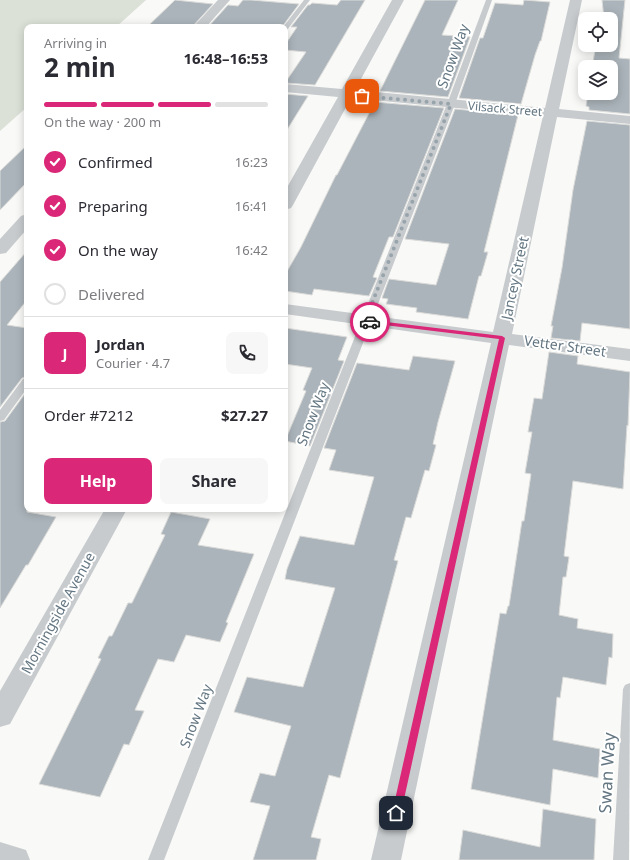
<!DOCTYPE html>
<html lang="en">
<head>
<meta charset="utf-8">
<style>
  body { margin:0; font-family:"Noto Sans",sans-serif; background:#f7f7f7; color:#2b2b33; height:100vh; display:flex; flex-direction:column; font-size:15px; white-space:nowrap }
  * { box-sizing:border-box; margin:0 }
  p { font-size:13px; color:#7c7c81 }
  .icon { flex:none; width:22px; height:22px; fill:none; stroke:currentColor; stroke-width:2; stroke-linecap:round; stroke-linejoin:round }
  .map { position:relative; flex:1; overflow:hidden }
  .sheet { position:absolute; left:24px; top:24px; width:264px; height:488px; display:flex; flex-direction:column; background:#fff; border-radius:8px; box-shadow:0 2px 10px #0003 }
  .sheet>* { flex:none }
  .controls { position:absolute; left:578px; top:12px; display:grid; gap:8px }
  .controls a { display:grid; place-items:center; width:40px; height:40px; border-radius:8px; background:#fff; box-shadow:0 2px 10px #0003; font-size:20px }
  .pin { position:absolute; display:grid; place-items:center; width:34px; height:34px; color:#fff; margin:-17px; border-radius:8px; box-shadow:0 2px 6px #0006 }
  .courier { position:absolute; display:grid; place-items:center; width:40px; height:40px; margin:-20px; border:3px solid #db2777; border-radius:50%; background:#fff; color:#222; box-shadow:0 1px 5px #0007 }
  .headline em { font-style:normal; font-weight:700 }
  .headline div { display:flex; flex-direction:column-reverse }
  .headline { display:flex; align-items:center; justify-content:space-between; height:68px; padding:0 20px }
  h1 { font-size:26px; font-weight:700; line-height:30px }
  .bar { display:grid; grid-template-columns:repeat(4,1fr); gap:6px 4px; align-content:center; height:48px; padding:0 20px }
  .bar i { height:5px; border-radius:3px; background:#e1e1e2 }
  .bar .active { background:#db2777 }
  .bar p { grid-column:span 4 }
  .line { display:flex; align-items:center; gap:10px; padding:0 20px; border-top:1px solid #e1e1e2 }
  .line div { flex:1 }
  .round { display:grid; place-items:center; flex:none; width:42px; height:42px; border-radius:8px; background:#f7f7f7 }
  ol { padding:0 20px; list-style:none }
  li { display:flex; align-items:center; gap:12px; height:44px }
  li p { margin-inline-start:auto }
  li .icon { padding:4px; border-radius:50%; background:#db2777; color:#fff; stroke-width:4 }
  li:last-child { color:#7c7c81 }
  li i { width:22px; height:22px; border:2px solid #e1e1e2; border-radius:50% }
  .cta { display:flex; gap:8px; margin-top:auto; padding:8px 20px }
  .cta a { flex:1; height:46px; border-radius:8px; background:#db2777; color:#fff; font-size:16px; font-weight:700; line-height:46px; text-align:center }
  .cta a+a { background:#f7f7f7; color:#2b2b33 }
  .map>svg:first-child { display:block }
  .green { fill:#dbe1d7 }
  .building { fill:#abb4ba; stroke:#dbdbd9 }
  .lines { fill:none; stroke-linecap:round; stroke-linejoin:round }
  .lane { fill:#c7cbce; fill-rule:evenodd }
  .street { fill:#c7cbce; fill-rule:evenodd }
  .route { fill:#db2777 }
  .done { stroke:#98a4ab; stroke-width:4; stroke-dasharray:0 7.2 }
  .labels { text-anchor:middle; stroke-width:4; stroke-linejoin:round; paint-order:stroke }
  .far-street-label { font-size:12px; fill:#637682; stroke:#fff }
  .street-label { font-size:14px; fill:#637682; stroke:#fff }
  .near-street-label { font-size:17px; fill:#637682; stroke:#fff }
</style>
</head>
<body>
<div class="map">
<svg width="630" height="860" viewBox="0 0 630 860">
  <rect width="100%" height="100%" fill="#f9f9f7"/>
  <polygon class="green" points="0,0 146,0 116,27 27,27 27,107 0,131"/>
  <g class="building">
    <polygon points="175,0 213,4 192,27 147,27"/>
    <polygon points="243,0 251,0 299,4 282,27 208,27 228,5 238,6"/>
    <polygon points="341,0 365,0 315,85 285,83 306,52 285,50 285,45 297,27 291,27 308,5 310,5 312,3 337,5"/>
    <polygon points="425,0 458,0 442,35 470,37 448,97 380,91"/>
    <polygon points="524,0 550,2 541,41 540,41 535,55 521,104 459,98 480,38 483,38 495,3 523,5"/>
    <polygon points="602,0 625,0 619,58 630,59 630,114 589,110 589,107 586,106 588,93 611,93 611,67 592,67 596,45 611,45 611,19 601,19 604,18"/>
    <polygon points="285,94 308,96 285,133"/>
    <polygon points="375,102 444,108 393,237 389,237 373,277 377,278 369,296 314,289 312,295 285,291 285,275 301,247 336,175 337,175"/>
    <polygon points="455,109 518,115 484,252 488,252 481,276 479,276 468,319 416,312 417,308 386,304 388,299 382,298 389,279 436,285 449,244 405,239"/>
    <polygon points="587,121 630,125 630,329 582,323 580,341 551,338 553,326 551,326 562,268 573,190"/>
    <polygon points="27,145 27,182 0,210 0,171"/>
    <polygon points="27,251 27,300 7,325 27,328 27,377 22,378 0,407 0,282"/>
    <polygon points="285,328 347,337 338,360 344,361 310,446 285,441 306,391 303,390 312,368 285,364"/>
    <polygon points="549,352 578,356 577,364 630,372 628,426 627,425 623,489 573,481 564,556 569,557 566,577 563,577 559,615 578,619 577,628 613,634 612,658 609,657 606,685 563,677 560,698 557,697 553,740 600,749 598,778 553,769 550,805 471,789 500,613 506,614 508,606 509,606 522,521 524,521 531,474 525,473 532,432 528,432 534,398 542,399"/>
    <polygon points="413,356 455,361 438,422 433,444 436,445 429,471 425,470 411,518 406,517 394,560 398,561 340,778 329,775 311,837 321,839 316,860 253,860 270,806 250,802 260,773 275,776 291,726 234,712 247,677 303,687 335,588 285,579 287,569 300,536 354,545 374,477 329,470 336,450 324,448 357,363 409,370"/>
    <polygon points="27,391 27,512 56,517 28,565 26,565 0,608 0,422 5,421"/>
    <polygon points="171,512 210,519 198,545 254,554 226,622 228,623 220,642 186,635 174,662 158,659 135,710 144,711 129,745 124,744 100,797 39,784 101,659 98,658 109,636 112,636 128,603 132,603 165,535 161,534"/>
    <polygon points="543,809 596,819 594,860 459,860 463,830 540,847"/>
  </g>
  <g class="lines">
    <g class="lane">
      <polygon points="304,0 310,0 287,30 285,31 285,27 283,27"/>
      <polygon points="486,0 492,0 455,104 164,860 148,860 447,104"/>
      <polygon points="27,378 27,388 4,420 0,421 0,410 23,379"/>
      <polygon points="630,683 629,860 613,860 623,689 625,685"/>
    </g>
    <g class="street">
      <polygon points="218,0 230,0 206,27 193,27"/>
      <polygon points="392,0 404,0 355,90 545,108 570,0 582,0 559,109 630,116 630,124 557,117 512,334 630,349 630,361 509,345 401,860 371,860 491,343 285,314 285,304 493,332 543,116 351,98 293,205 291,208 285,210 285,191 338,97 285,92 285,84 342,89"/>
      <polygon points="27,214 27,229 6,253 0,254 0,239 21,216"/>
      <polygon points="105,509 127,509 10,724 0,727 0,691"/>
      <polygon points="0,842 26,850 30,860 0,860"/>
    </g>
  </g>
  <polygon class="route" points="370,320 502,336 505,338 401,813 399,816 396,817 393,816 392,813 499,339 368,323 368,321"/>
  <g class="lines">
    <polyline class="done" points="362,96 451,104 365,321 370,322"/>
  </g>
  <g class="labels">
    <g class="far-street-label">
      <text transform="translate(505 109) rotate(5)" y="4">Vilsack Street</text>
    </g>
    <g class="street-label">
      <text transform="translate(453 56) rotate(-70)" y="5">Snow Way</text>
      <text transform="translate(515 278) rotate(-78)" y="5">Jancey Street</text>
      <text transform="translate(565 346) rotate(8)" y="5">Vetter Street</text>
      <text transform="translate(313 414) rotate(-69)" y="5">Snow Way</text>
      <text transform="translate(58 613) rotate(-61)" y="5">Morningside Avenue</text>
      <text transform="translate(196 716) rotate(-69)" y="5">Snow Way</text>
    </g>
    <g class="near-street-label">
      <text transform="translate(607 773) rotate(-87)" y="6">Swan Way</text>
    </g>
  </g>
</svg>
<div class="controls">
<a><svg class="icon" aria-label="locate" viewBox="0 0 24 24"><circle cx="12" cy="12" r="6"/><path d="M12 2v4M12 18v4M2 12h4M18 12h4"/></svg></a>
<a><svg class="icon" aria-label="layers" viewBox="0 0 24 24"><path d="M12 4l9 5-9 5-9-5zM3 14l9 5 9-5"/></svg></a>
</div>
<div class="pin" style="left:362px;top:96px;background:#ea580c"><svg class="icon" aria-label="bag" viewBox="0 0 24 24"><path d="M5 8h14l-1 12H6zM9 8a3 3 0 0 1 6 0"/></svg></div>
<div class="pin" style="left:396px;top:813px;background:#1f2937"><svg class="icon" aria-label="home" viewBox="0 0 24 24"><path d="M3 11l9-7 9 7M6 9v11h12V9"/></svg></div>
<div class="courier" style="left:370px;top:322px"><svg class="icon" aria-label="car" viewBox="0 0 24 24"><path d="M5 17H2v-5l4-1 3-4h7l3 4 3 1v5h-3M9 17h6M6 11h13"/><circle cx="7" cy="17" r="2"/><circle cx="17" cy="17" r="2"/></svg></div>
<section class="sheet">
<div class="headline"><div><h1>2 min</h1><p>Arriving in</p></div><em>16:48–16:53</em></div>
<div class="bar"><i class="active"></i><i class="active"></i><i class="active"></i><i></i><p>On the way · 200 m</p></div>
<ol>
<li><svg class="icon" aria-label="check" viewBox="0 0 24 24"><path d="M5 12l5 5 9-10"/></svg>Confirmed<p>16:23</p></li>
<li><svg class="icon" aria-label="check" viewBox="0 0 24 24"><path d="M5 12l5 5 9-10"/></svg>Preparing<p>16:41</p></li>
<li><svg class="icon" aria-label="check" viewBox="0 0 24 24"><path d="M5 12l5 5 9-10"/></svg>On the way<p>16:42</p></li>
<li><i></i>Delivered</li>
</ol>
<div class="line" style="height:72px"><b class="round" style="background:#db2777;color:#fff">J</b><div><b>Jordan</b><p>Courier · 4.7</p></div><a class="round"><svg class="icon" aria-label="phone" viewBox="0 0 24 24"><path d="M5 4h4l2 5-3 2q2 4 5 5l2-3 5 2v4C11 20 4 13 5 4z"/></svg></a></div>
<div class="line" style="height:52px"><div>Order #7212</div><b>$27.27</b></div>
<div class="cta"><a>Help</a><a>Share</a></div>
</section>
</div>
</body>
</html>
